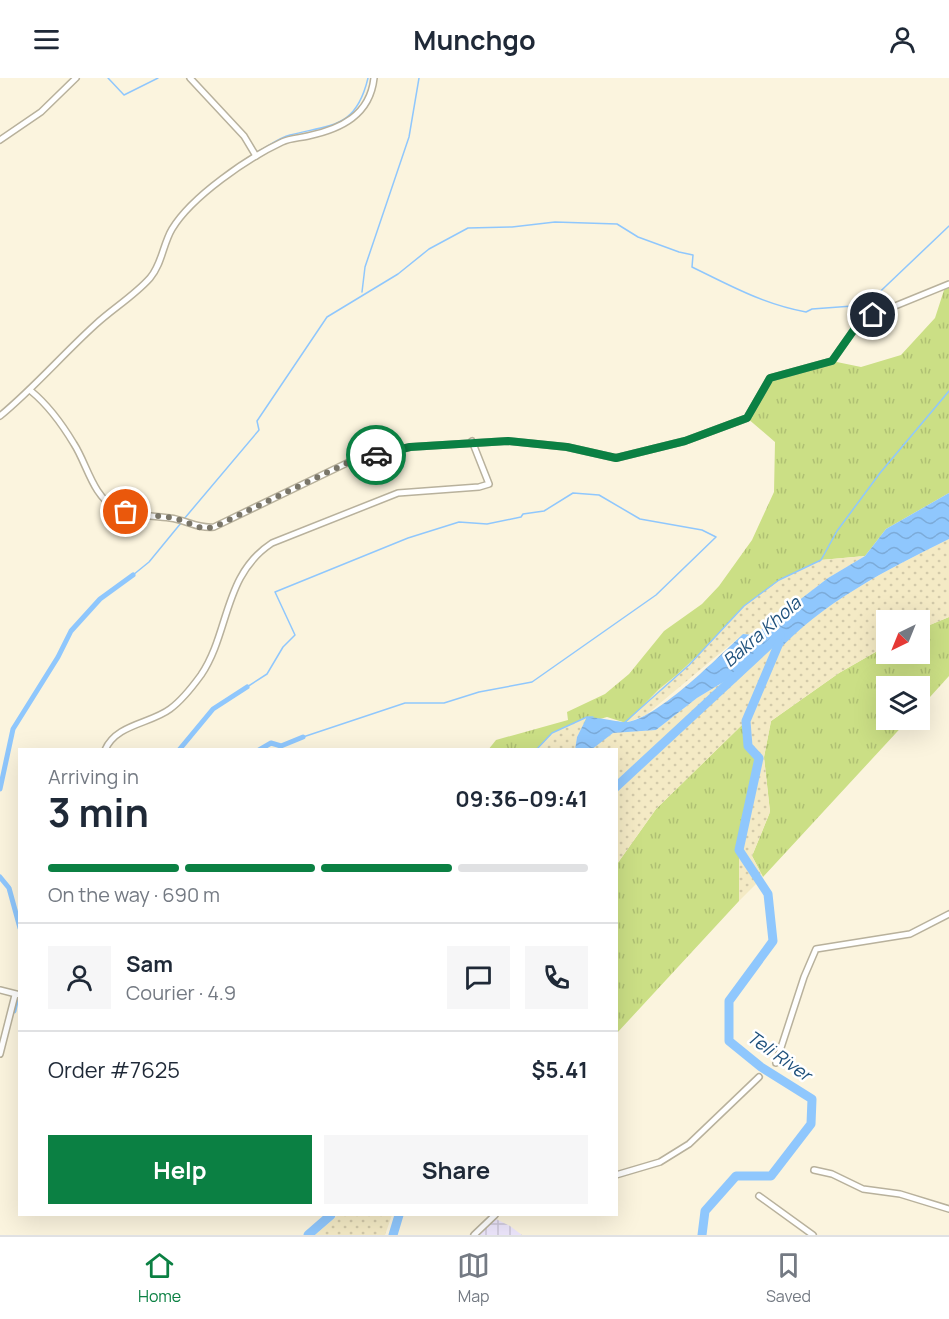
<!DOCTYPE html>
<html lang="en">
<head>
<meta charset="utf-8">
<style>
  body { margin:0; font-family:Manrope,sans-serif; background:#f6f6f7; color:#1f2937; height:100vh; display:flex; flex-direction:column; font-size:22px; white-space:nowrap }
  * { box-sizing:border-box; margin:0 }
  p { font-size:20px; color:#747a83 }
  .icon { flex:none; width:33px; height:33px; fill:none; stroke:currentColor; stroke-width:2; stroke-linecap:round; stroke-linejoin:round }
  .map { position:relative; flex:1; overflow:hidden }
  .drawer { position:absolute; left:18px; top:670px; width:600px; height:468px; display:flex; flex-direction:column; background:#fff; border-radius:0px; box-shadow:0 6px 24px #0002 }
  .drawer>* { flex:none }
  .needle { width:39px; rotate:223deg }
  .fabs { position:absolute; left:876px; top:532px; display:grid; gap:12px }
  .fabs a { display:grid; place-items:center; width:54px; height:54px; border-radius:0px; background:#fff; box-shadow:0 6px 24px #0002; font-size:30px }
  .pin { position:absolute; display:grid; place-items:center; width:51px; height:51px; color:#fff; margin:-26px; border:3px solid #fff; border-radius:50%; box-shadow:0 2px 6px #0007 }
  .courier { position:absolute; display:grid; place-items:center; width:60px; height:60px; margin:-30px; border:4px solid #0b8043; border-radius:50%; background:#fff; color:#222; box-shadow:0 2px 8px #0007 }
  .head em { font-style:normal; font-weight:700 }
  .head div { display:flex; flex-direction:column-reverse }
  .head { display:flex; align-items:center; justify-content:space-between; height:102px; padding:0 30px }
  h1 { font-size:39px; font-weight:700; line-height:45px }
  .bar { display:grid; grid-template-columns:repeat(4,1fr); gap:9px 6px; align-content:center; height:72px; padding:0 30px }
  .bar i { height:8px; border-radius:4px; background:#e0e1e3 }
  .bar .active { background:#0b8043 }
  .bar p { grid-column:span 4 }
  .line { display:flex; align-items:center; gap:15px; padding:0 30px; border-top:2px solid #e0e1e3 }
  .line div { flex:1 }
  .round { display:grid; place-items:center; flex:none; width:63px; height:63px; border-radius:0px; background:#f6f6f7 }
  .button { display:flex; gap:12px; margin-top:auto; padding:12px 30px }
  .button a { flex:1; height:69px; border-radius:0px; background:#0b8043; color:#fff; font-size:24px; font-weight:700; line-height:69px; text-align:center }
  .button a+a { background:#f6f6f7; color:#1f2937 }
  header { display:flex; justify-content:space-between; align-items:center; height:78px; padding:0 30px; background:#fff; font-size:27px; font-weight:700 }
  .dock { display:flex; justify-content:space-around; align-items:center; height:84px; border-top:2px solid #e0e1e3; background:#fff; font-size:16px; color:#747a83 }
  .dock a { display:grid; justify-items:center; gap:3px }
  .dock .active { color:#0b8043 }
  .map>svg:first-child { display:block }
  .industrial { fill:url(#industrial-grid) }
  .grass { fill:url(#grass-tufts) }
  .sand { fill:url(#sand-dots) }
  .water { fill:url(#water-waves) }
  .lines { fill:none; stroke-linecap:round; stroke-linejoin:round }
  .stream { stroke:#8fc7fd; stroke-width:1.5 }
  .canal { stroke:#8fc7fd; stroke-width:5 }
  .river { stroke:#8fc7fd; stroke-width:9 }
  .minor-casing { stroke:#b8b19c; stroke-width:8 }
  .minor { stroke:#fff; stroke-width:5 }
  .done { stroke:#7a7669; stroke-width:6; stroke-dasharray:0 10.8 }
  .route { stroke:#0b8043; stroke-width:8 }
  .labels { text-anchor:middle; stroke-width:5; stroke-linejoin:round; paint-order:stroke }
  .water-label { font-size:18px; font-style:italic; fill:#1f517c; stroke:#fff }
</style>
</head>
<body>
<header><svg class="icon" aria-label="menu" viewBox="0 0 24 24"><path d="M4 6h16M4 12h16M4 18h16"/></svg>Munchgo<svg class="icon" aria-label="person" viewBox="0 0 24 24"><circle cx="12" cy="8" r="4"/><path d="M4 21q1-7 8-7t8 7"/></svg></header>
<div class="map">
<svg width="949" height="1157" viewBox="0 0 949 1157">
  <defs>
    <pattern id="industrial-grid" width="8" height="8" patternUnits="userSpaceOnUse" patternTransform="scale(1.5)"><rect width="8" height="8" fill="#ede6fc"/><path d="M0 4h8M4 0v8" fill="none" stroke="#ccc6d8"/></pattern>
    <pattern id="grass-tufts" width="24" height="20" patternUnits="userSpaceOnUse" patternTransform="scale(1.5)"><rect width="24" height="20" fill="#cbdf85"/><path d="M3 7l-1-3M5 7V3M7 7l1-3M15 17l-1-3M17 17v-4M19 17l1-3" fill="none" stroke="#afc073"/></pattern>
    <pattern id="sand-dots" width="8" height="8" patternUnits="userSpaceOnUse" patternTransform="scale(1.5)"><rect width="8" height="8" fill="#f4eac5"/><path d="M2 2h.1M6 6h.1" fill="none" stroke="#d2c9a9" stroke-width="1.8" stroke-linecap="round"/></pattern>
    <pattern id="water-waves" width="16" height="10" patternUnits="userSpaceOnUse" patternTransform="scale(1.5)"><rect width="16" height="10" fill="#8fc7fd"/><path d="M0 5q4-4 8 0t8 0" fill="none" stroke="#7cabd9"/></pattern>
  </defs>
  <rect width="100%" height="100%" fill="#fbf4de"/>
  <polygon class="industrial" points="496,1141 510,1148 522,1157 478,1157"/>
  <g class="grass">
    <polygon points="946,206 949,206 949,415 886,451 865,478 821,482 716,560 626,645 607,639 552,655 536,672 488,672 496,662 568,642 567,634 605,616 629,596 664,553 702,526 719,508 752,462 774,414 775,364 747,340 770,300 832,283 861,289 901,277 935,240"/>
    <polygon points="949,539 949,598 920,630 920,609 886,609 886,642 908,642 763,799 752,778 770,734 764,679 771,643 839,595 886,568 886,576 920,576 920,551"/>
    <polygon points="746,643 759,680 739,772 739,823 617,955 617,786 656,731"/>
  </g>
  <g class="sand">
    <path d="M949 461V539L920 551V543H886V568L839 595 771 643 764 679 770 734 752 778 763 799 739 823V772L759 680 748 668 746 643 656 731 617 786 616 672H591L593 669 613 655 656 652 697 620 740 594 774 563 775 575C822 525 888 491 949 461Z"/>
    <polygon points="865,478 828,500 754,557 743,556 646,637 626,645 659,611 689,587 744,528 779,502 821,482"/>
    <polygon points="587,639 577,659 575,672 536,672 552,655"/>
    <polygon points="338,1137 392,1137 385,1157 315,1157"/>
  </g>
  <path class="water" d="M949 415V461C888 491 821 525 775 576L774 563 740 594 697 620 656 652 613 655 591 672H575L577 659 587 639C596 639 623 645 628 644 660 638 718 579 743 556L754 557 828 500 865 478 886 451Z"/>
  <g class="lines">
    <g class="stream">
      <polyline points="108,0 124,17 158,0"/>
      <path d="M257 74C268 69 278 60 290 57 333 46 356 50 368 0"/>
      <polyline points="362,214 365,189 409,59 419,0"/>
      <path d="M184 441 259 352 257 343 327 239 398 196 429 171 468 150 512 149 555 144 617 146 638 159 679 174 693 177 692 189C731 208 763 226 806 234L812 231 866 227 949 148"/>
      <polyline points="133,497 149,484 181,445"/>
      <polyline points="247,609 267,596 283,569 295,557 275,514 408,460 459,444 487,446 521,439 523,436 544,433 573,415 599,417 640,441 702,452 716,459 656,517 532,604 479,614 444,625 405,625 303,659"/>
      <polyline points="624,645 689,587 744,528 779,502 821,482 837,453 880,395 949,313"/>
      <polyline points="536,672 552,655 587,639 593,639"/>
    </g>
    <g class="canal">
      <polyline points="179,672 213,631 247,609"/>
      <polyline points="259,672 271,665 281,668 303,659"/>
      <polyline points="0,711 13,651 58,579 71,553 100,521 133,497"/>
      <polyline points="0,799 9,810 20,850"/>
      <polyline points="14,933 17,919"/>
    </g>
    <g class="river">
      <polyline points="616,709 780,557"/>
      <polyline points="308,1157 331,1137"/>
      <polyline points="393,1157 399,1137"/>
      <polyline points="702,1157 705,1133 736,1098 771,1098 811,1046 812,1021 761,989 729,963 729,923 773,863 768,816 739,772 759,680 748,668 746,643 779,565"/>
    </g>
    <defs>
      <g id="minor">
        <polyline points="190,0 244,58 256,78"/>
        <polyline points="0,62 41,34 76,0"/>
        <path d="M31 313C48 327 62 346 74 366 87 386 93 419 116 430 133 439 152 437 170 440 186 442 198 451 214 449L347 385 410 369 508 363 567 369 616 380 685 363 747 340 770 300 832 283 858 246 873 237 949 206"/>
        <path d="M0 338C34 310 62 277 95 247 112 231 134 218 150 200 162 186 163 166 172 151 192 118 248 80 282 64 290 60 300 60 308 58 341 51 370 37 374 0"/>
        <path d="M105 672C116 646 150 646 170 631 181 623 193 608 201 597 230 554 223 497 272 465L398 415 479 409 489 406 472 363"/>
        <polyline points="0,912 20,917"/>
        <polyline points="0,976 15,917"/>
        <polyline points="776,985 804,899 816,871 910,856 949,836"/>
        <polyline points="814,1092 832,1096 863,1111 900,1116 949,1131"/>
        <polyline points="616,1097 660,1084 689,1066 759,999"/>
        <polyline points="759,1118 813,1157"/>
        <polyline points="474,1157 495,1137"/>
      </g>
    </defs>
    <use href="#minor" class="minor-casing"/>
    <use href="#minor" class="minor"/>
  </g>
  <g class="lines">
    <polyline class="done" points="126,434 175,440 204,451 214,449 347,385 376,377"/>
    <polyline class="route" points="376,377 410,369 508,363 567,369 616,380 685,363 747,340 770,300 832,283 858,246 873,237"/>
  </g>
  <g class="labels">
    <g class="water-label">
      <text transform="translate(762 554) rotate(-41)" y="6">Bakra Khola</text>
      <text transform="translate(779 978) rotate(35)" y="6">Teli River</text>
    </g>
  </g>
</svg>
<div class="fabs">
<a><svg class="needle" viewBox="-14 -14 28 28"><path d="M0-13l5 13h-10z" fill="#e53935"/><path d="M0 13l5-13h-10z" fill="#747a83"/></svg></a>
<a><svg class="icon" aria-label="layers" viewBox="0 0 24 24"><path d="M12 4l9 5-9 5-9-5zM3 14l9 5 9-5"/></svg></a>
</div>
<div class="pin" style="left:126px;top:434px;background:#ea580c"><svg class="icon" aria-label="bag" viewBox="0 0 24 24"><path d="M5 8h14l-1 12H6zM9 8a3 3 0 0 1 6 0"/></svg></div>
<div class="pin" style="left:873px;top:237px;background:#1f2937"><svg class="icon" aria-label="home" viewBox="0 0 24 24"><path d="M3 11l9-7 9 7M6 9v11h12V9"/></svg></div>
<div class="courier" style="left:376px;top:377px"><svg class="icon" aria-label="car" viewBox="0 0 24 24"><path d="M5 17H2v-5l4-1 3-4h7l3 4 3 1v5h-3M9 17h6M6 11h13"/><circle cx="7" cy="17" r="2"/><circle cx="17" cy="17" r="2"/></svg></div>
<section class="drawer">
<div class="head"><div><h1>3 min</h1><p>Arriving in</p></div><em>09:36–09:41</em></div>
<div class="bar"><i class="active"></i><i class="active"></i><i class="active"></i><i></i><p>On the way · 690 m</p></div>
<div class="line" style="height:108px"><a class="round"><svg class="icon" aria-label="person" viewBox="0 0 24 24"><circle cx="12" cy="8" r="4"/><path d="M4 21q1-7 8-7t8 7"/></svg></a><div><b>Sam</b><p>Courier · 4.9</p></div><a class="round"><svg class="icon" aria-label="chat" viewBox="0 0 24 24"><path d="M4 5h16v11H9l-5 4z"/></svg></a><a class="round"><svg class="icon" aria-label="phone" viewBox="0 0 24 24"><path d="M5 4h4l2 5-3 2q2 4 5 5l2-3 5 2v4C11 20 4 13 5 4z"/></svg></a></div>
<div class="line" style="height:78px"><div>Order #7625</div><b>$5.41</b></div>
<div class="button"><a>Help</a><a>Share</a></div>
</section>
</div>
<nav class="dock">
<a class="active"><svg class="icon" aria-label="home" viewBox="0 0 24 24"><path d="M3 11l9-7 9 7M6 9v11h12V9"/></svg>Home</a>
<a><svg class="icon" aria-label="map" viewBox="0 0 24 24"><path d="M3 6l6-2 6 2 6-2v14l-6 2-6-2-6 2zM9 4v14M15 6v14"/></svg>Map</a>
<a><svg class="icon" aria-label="saved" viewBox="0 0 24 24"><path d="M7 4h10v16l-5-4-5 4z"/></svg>Saved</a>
</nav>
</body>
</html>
